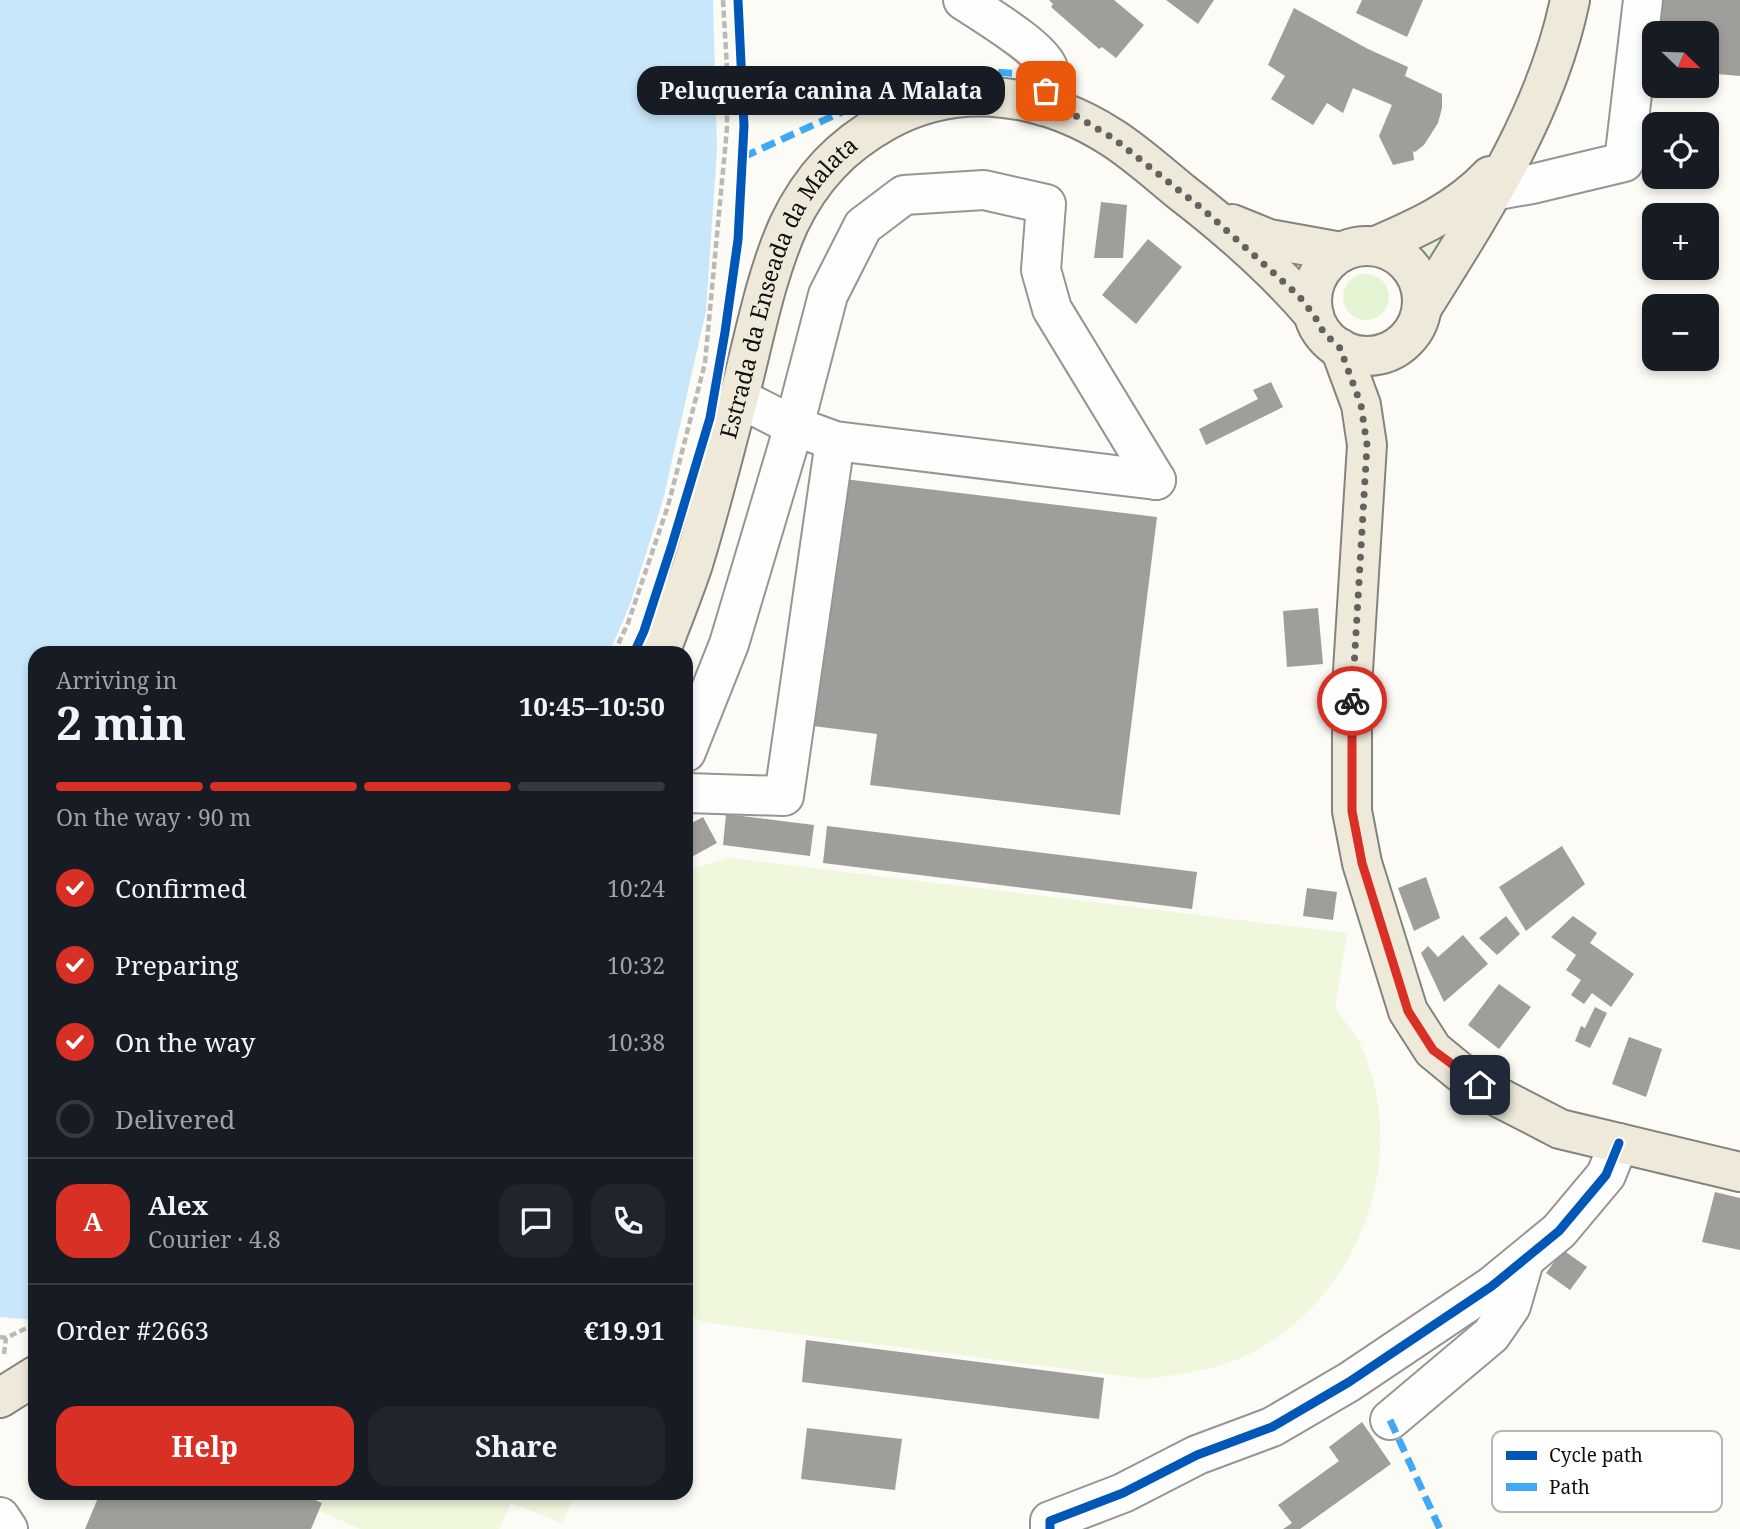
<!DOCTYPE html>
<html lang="en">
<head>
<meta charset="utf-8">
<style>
  body { margin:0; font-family:"Noto Serif",serif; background:#20242c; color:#f1f3f6; height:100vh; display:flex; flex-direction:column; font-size:26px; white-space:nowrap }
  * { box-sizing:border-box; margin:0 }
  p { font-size:23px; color:#9ea1a6 }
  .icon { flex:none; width:38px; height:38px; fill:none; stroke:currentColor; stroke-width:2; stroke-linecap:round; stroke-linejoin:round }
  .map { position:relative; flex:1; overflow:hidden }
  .sheet { position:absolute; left:28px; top:646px; width:665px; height:854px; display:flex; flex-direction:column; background:#171b24; border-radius:21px; box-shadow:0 4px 10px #0003 }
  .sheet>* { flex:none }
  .needle { width:46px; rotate:113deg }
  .tools { position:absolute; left:1642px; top:21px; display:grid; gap:14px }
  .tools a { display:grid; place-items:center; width:77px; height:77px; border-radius:14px; background:#171b24; box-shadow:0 4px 10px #0003; font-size:35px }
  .pin { position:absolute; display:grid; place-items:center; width:60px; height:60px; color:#fff; margin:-30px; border-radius:14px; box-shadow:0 4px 10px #0006 }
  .courier { position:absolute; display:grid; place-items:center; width:70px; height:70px; margin:-35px; border:5px solid #d93025; border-radius:50%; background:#fff; color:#222; box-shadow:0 2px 9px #0007 }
  .bubble { position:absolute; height:49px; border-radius:21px; background:#171b24; box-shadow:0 4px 10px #0003; font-size:23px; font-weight:700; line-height:49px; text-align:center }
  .summary em { font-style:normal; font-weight:700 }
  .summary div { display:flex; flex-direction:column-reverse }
  .summary { display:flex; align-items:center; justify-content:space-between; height:119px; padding:0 28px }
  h1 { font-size:46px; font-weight:700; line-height:52px }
  .bar { display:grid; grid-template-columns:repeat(4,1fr); gap:10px 7px; align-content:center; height:84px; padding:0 28px }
  .bar i { height:9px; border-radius:5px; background:#363941 }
  .bar .active { background:#d93025 }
  .bar p { grid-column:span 4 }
  .line { display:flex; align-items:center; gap:18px; padding:0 28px; border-top:2px solid #363941 }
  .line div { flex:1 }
  .round { display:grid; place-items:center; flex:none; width:74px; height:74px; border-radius:21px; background:#20242c }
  ol { padding:0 28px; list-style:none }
  li { display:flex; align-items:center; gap:21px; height:77px }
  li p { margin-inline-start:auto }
  li .icon { padding:7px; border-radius:50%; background:#d93025; color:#fff; stroke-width:4 }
  li:last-child { color:#9ea1a6 }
  li i { width:38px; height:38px; border:4px solid #363941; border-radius:50% }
  .primary-button { display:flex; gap:14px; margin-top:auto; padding:14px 28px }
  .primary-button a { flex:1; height:80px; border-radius:21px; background:#d93025; color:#fff; font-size:28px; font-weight:700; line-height:80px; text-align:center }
  .primary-button a+a { background:#20242c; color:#f1f3f6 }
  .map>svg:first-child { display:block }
  .green { fill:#e5f4d3 }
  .pitch { fill:#eff7dd }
  .water { fill:#c8e7fa }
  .building { fill:#a09e9a }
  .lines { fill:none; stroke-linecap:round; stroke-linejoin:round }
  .minor-casing { stroke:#969593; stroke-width:42 }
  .major-casing { stroke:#838380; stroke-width:42 }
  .path { stroke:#b9b9b8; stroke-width:4.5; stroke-dasharray:7 3.5; stroke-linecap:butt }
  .minor { stroke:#fffefe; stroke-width:38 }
  .major { stroke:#eee9d9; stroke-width:38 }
  .quiet { stroke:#3fa9f5; stroke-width:7; stroke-dasharray:14 7; stroke-linecap:butt }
  .cycleway-casing { stroke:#fff; stroke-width:13 }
  .cycleway { stroke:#0057b8; stroke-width:9 }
  .done { stroke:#626260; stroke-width:7; stroke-dasharray:0 12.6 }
  .route { stroke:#d93025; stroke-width:9 }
  .labels { text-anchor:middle; stroke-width:7; stroke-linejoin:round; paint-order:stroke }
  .street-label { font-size:23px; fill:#0f0f0f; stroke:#fff }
  .key { fill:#fff; stroke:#b7b7b7; stroke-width:2 }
  .key-label { font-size:19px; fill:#0f0f0f }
</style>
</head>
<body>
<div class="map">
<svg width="1740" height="1529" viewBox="0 0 1740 1529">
  <rect width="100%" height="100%" fill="#fcfbf5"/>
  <g class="green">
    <polygon points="1477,198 1434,268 1424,251 1413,241"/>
    <circle cx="1366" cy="297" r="23"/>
  </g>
  <g class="pitch">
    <path d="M729 858 1347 933 1335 1008C1344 1021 1356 1034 1362 1048 1411 1160 1358 1300 1249 1354 1217 1370 1181 1374 1146 1379L703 1322 686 1314V871Z"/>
    <polygon points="299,1493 576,1493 562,1523 511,1503 499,1529 360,1529 319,1511 322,1503"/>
  </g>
  <polygon class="water" points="0,0 713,0 717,150 706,311 663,500 629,607 609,653 35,653 35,1320 0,1317"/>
  <g class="building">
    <polygon points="1049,0 1114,0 1144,25 1116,58 1102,47 1099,49 1051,7 1053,4"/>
    <polygon points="1166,0 1214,0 1198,24"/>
    <polygon points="1362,0 1423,0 1407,37 1356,13"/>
    <polygon points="1649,0 1740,0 1740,76 1706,73 1706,33 1654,33"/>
    <polygon points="1294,8 1368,49 1408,67 1405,76 1442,94 1442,108 1438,123 1424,145 1415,152 1413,151 1414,160 1393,165 1379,136 1392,105 1353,88 1343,113 1327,103 1313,125 1271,99 1285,76 1268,65"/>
    <polygon points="1101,202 1127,205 1123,258 1094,258"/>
    <polygon points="1148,239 1182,267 1136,324 1102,295"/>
    <polygon points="1271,382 1283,407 1206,445 1199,429 1258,399 1253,390"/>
    <polygon points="844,479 1157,517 1120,815 870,785 877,734 813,726"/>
    <polygon points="1318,608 1323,664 1287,667 1283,611"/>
    <polygon points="726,814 814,825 810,856 723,845"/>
    <polygon points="703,817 717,843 686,860 686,826"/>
    <polygon points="827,826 1197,872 1192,909 823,863"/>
    <polygon points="1562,846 1585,884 1526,931 1499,887"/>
    <polygon points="1426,877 1440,918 1414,931 1398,888"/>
    <polygon points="1307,888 1337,892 1333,920 1303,916"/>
    <polygon points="1506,916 1520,934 1497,955 1479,938"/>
    <polygon points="1573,916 1597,933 1590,943 1634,974 1611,1007 1592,993 1584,1004 1571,995 1581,980 1566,970 1576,955 1551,937"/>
    <polygon points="1463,935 1488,964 1444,1002 1421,953 1428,946 1438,957"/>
    <polygon points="1499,984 1531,1007 1499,1049 1468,1025"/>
    <polygon points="1595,1007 1607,1013 1590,1048 1575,1041 1581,1026 1585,1028"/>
    <polygon points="1629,1037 1662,1049 1646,1097 1612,1084"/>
    <polygon points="1715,1192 1740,1198 1740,1250 1702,1242"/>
    <polygon points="1563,1250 1587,1267 1570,1290 1546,1273"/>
    <polygon points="806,1340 1104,1378 1099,1419 802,1382"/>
    <polygon points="1362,1422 1391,1464 1300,1529 1283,1529 1292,1523 1278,1505 1339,1461 1329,1447"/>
    <polygon points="807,1428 902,1439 895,1490 801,1479"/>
    <polygon points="100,1493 299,1493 322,1503 311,1529 85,1529"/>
  </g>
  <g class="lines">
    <defs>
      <g id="minor">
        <path d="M963 0C981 12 1043 49 1048 68 1052 80 1046 94 1043 106"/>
        <polyline points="1492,191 1532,184 1624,162 1643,0"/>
        <polyline points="739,398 794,426 835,441 1156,480"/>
        <polyline points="686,752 729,644 794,426 828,295 863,226 904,195 984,190 1046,204 1041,270 1052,309 1156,480"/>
        <polyline points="686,793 784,796 835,441"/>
        <polyline points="1390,1420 1491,1335 1511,1306 1524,1261"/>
        <polyline points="0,1517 8,1529"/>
        <polyline points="1050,1529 1050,1521 1123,1493 1197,1455 1272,1427 1349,1382 1492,1286 1559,1231 1606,1175 1619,1143"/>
      </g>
      <g id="major">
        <polyline points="1232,224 1269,239 1341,252"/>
        <path d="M1376 246C1418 228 1458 210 1490 176"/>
        <circle cx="1367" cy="301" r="55"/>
        <path d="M1422 308C1482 212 1547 112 1570 0"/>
        <polyline points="1340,348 1361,405 1367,445 1352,687 1352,811 1362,863 1408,1011 1433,1050 1461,1073 1500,1098 1560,1129 1740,1172"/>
        <path id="s1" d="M660 653C671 623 683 594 693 564 711 506 725 447 741 389 755 334 766 275 789 224 811 178 841 146 886 121 958 81 1042 93 1111 137 1135 152 1158 173 1180 191 1228 228 1275 269 1314 315"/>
        <polyline points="0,1398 35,1376"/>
      </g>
    </defs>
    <use href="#minor" class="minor-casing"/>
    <use href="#major" class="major-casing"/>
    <g class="path">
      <polyline points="614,653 628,623 668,506 705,363 727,128 727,68 723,0"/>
      <polyline points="0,1337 6,1338 35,1324"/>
      <polyline points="4,1354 6,1338"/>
    </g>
    <use href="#minor" class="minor"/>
    <use href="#major" class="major"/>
    <g class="quiet">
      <polyline points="743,157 921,76 981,71 1050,76"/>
      <polyline points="1390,1420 1440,1529"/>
    </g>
    <defs>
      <g id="cycleway">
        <polyline points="634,653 644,631 671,548 710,418 725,332 738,240 744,126 738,0"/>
        <polyline points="1050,1529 1050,1521 1123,1493 1197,1455 1272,1427 1349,1382 1492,1286 1559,1231 1606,1175 1619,1143"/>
      </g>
    </defs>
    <use href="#cycleway" class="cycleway-casing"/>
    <use href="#cycleway" class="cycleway"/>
  </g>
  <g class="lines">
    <polyline class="done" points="1046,91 1043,106 1076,116 1113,138 1205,211 1298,295 1314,315 1324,333 1340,348 1361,405 1367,445 1352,701"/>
    <polyline class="route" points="1352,701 1352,811 1362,863 1408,1011 1433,1050 1480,1085"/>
  </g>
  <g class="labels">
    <g class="street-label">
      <text dy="8" stroke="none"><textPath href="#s1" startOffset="390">Estrada da Enseada da Malata</textPath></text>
    </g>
  </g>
  <rect x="1492" y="1431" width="230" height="81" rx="10" class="key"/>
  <rect x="1506" y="1451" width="31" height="9" fill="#0057b8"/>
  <rect x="1506" y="1483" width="31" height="8" fill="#3fa9f5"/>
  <g class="key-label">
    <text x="1549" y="1462">Cycle path</text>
    <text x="1549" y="1494">Path</text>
  </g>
</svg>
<div class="tools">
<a><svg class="needle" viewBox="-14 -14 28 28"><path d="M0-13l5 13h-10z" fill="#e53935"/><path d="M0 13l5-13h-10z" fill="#9ea1a6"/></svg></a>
<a><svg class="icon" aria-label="locate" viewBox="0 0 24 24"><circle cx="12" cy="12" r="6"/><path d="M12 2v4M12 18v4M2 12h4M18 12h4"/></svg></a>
<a>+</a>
<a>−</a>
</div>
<div class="pin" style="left:1046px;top:91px;background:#ea580c"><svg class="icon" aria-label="bag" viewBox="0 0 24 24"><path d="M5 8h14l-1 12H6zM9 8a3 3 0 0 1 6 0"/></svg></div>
<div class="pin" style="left:1480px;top:1085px;background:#1f2937"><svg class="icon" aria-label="home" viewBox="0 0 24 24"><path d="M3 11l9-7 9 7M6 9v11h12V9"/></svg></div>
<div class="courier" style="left:1352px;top:701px"><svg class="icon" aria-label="bike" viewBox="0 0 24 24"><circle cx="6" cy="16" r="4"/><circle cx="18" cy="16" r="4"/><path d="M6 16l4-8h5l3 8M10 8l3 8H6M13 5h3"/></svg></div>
<div class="bubble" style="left:637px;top:66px;width:368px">Peluquería canina A Malata</div>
<section class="sheet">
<div class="summary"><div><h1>2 min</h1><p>Arriving in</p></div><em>10:45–10:50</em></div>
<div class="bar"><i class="active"></i><i class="active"></i><i class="active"></i><i></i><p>On the way · 90 m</p></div>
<ol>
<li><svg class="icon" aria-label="check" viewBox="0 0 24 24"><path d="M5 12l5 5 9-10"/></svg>Confirmed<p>10:24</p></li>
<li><svg class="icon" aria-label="check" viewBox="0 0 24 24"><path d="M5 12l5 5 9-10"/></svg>Preparing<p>10:32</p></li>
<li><svg class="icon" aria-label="check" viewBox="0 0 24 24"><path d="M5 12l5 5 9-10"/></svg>On the way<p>10:38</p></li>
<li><i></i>Delivered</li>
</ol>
<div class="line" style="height:126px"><b class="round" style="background:#d93025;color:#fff">A</b><div><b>Alex</b><p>Courier · 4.8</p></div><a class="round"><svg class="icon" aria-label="chat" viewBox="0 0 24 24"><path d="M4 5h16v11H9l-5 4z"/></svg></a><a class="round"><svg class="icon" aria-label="phone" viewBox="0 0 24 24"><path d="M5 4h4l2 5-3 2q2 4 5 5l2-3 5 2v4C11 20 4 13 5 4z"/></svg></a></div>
<div class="line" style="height:91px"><div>Order #2663</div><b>€19.91</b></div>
<div class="primary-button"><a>Help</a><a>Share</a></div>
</section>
</div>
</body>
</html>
